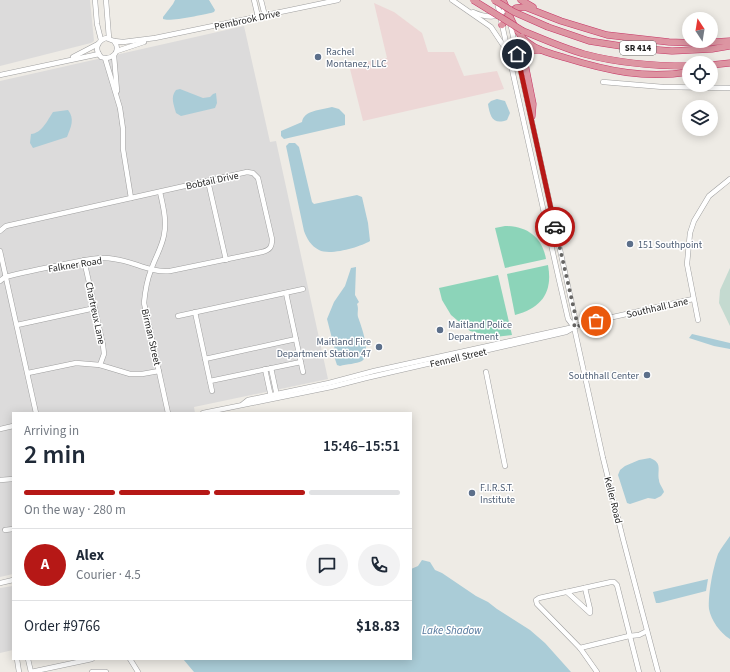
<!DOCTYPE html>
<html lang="en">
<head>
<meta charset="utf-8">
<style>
  body { margin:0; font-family:"Source Sans 3",sans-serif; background:#f2f2f3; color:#1f2937; height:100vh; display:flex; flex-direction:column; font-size:15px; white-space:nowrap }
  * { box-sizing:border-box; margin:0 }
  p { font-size:13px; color:#747a83 }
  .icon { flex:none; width:22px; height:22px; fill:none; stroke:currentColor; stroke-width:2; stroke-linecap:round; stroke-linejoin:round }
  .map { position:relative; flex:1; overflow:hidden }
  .side { position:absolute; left:12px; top:412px; width:400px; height:248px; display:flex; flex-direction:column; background:#fff; border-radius:0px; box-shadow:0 2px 10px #0003 }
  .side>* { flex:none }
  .needle { width:26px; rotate:348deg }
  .fabs { position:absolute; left:682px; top:12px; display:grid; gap:8px }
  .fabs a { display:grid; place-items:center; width:36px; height:36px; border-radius:50%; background:#fff; box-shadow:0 2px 10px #0003; font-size:20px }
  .pin { position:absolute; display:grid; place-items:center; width:34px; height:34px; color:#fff; margin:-17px; border:2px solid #fff; border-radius:50%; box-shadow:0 1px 4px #0007 }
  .courier { position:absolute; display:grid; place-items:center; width:40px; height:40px; margin:-20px; border:3px solid #b61816; border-radius:50%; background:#fff; color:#222; box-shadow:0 1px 5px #0007 }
  .head em { font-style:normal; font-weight:600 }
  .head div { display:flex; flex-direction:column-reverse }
  .head { display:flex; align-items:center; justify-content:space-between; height:68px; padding:0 12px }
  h1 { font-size:26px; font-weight:600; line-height:30px }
  .bar { display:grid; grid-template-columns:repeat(4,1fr); gap:6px 4px; align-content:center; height:48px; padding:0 12px }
  .bar i { height:5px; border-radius:3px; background:#e0e1e3 }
  .bar .active { background:#b61816 }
  .bar p { grid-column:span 4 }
  .line { display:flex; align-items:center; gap:10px; padding:0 12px; border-top:1px solid #e0e1e3 }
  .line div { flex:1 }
  .round { display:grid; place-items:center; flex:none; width:42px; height:42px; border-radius:21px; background:#f2f2f3 }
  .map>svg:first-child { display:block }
  .residential { fill:#dcdbdb }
  .commercial { fill:#edd7d6 }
  .wetland { fill:#c4dad0 }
  .pitch { fill:#8cd4b9 }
  .water { fill:#aaccd7 }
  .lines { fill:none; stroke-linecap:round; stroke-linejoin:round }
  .minor-casing { stroke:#9f9f9f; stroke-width:5.5 }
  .highway-casing { stroke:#c63867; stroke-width:7 }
  .minor { stroke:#fff; stroke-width:4.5 }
  .highway { stroke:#dd95a2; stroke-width:6 }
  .highway-bridge-casing { stroke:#c63867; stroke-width:7; stroke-linecap:butt }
  .highway-bridge { stroke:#dd95a2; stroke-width:6 }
  .done { stroke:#676664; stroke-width:4; stroke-dasharray:0 7.2 }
  .route { stroke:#b61816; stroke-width:5 }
  .service-dot { fill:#5c6f8a; stroke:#fff; stroke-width:1.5 }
  .labels { text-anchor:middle; stroke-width:3; stroke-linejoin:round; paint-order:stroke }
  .shield { fill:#fff; stroke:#626262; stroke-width:1 }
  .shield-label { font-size:9px; font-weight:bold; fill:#1e1e1e }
  .street-label { font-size:10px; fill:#1e1e1e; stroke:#fff }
  .service-label { font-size:10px; fill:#4e5e75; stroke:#fff; text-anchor:start }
  .water-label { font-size:11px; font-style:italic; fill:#52769c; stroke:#fff }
</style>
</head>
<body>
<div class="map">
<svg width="730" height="672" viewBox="0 0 730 672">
  <rect width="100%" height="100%" fill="#eeebe5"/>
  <g class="residential">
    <polygon points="0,0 90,0 94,41 91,43 0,66"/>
    <polygon points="244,26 270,142 276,141 328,379 194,407 195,413 13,413 13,574 0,577 0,81"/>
    <polygon points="13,586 13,650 0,653 0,588"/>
  </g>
  <polygon class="commercial" points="374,3 394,12 422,33 428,52 454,52 464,76 497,71 504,89 363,121 349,65 387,58"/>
  <polygon class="wetland" points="730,268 730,326 719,303 720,290"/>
  <g class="pitch">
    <path d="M505 226C527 226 542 237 546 259L505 268 495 228Z"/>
    <path d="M548 265C553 292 542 308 515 315L507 274Z"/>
    <polygon points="498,275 512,335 495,337 470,331 451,315 442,300 439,288"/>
  </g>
  <g class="water">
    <path d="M175 0H209L215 10 214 12 211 13C201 15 170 22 163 19V17L173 4Z"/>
    <path d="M180 89 203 98 210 97 213 94 216 93 217 103 215 108 181 116 176 113C174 105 170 97 176 90Z"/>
    <path d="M497 99 505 101 510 113 507 120C493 125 490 117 488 104L491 101Z"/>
    <path d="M332 107 339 109 345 115V125L284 139 281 136V131L302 122C304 110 321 110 332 107Z"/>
    <path d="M68 110C75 119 71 127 67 137L33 148 30 143 31 134C42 133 47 121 53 112Z"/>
    <path d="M289 143H295L299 147 312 202 314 204 357 195 362 197 368 223 370 241C360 247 330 256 319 250 311 246 307 239 304 231L286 146Z"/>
    <path d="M356 267 355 295 359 302 357 304C359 309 357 312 358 317 361 325 372 355 362 361 356 364 347 364 340 366L337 365 335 359 336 354 327 319 334 302 345 286 351 268Z"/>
    <polygon points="692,334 730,343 730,349 714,346 689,338"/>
    <path d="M650 458C663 463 657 470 659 480 659 484 663 488 664 492L661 496 655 499 648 498 630 504 627 503 618 475 620 470 625 466 639 460Z"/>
    <path d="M730 536V639C720 633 711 620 709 609 708 594 713 568 718 554 721 548 726 542 730 536Z"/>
    <polygon points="422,560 430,562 435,570 442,573 476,596 488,602 497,609 530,630 545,643 571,672 194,672 183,659 411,659 411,569 418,566"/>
    <polygon points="708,579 706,591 659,603 656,603 653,592"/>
  </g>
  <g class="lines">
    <defs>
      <g id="minor">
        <polyline points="95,0 97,24 101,40"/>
        <polyline points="106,0 109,38"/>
        <polyline points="254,0 258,17"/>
        <polyline points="261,0 265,16"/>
        <polyline points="452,0 491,27 505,48"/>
        <polyline points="497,2 559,280 568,319 574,327 603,458 623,539 658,672"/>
        <path d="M473 12C484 17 501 21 506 6"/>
        <polyline points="510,22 575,318 574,327"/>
        <path d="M114 41C122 51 112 61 101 57 94 50 97 41 106 38L114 41 123 42 155 38 338 0"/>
        <polyline points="117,51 144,42"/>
        <polyline points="114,56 117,91"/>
        <polyline points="73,57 98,44"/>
        <polyline points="105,58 120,108 123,129 123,149 131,198"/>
        <polyline points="0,75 99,54"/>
        <polyline points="603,82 663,87 730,88"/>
        <polyline points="208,181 226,260"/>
        <path d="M160 192C163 206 167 220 164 235 162 247 155 258 151 270 147 280 145 292 144 303L168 413"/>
        <path d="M0 231 6 226 247 172 253 173 258 178 272 239C272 247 270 250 262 252L170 271C150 273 133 261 114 259 98 256 81 261 65 264 45 268 25 272 5 277L0 281"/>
        <polyline points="0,251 36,413"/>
        <polyline points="84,260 103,345 104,354 100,365"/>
        <polyline points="286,293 303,372"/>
        <polyline points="195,312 212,391"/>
        <polyline points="178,316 303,289"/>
        <polyline points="698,320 687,264 690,233 694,221 709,196 730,179"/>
        <polyline points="17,325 95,308"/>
        <polyline points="205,359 296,339"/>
        <polyline points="271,368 277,396"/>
        <polyline points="265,369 271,397"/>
        <polyline points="486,372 505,466"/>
        <polyline points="28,373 76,363 100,365 130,374 142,374 159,371"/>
        <polyline points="210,381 301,362"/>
        <polyline points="243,404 248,400 329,383 374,371 574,327 582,324 693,299"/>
        <polyline points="203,413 331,387 366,378 566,332 573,328"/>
        <polyline points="0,429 13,426"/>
        <polyline points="0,480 13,479"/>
        <polyline points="5,530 13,529"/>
        <polyline points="0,583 13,580"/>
        <polyline points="567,592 590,613 590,609 585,588"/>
        <polyline points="580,648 629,636 639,635 647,631"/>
        <polyline points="17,659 19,672"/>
        <polyline points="28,659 31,672"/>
        <polyline points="130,659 138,672"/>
        <polyline points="31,672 92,659"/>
        <polyline points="92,672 106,672"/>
        <polyline points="597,672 580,648 537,604 536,600 539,598 611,582 614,582 617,585 639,672"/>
      </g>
      <g id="highway">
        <path d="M503 0C509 14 515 32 527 42 538 51 553 54 566 58 608 71 645 79 689 72"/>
        <polyline points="521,0 533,7"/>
        <polyline points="502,25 509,14 516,8 525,7 561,21 607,35 669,42 697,43 730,41"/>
        <polyline points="548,27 589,41 634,48 672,51 712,49 730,46"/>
        <path d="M523 31C543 39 563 48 584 54 618 63 654 66 689 66"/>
        <polyline points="711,65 730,63"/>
        <path d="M532 116 533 104 524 59C527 52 532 50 540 50"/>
      </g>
    </defs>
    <use href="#minor" class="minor-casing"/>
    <use href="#highway" class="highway-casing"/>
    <use href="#minor" class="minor"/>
    <use href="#highway" class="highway"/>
    <defs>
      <g id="highway-bridge">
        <polyline points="473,0 523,31"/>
        <polyline points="494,0 514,12 548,27"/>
      </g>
    </defs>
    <use href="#highway-bridge" class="highway-bridge-casing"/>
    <use href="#highway-bridge" class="highway-bridge"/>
  </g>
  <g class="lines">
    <polyline class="done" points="555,227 576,318 574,327 596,321"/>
    <polyline class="route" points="517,54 555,227"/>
  </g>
  <g class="service-dot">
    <circle cx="318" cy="57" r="4"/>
    <circle cx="630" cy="244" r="4"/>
    <circle cx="440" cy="330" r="4"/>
    <circle cx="379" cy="347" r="4"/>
    <circle cx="647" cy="375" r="4"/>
    <circle cx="472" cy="493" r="4"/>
  </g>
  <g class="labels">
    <rect class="shield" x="620" y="41" width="36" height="14" rx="3"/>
    <g class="shield-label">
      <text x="638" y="51">SR 414</text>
    </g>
    <g class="street-label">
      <text transform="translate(247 19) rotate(-12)" y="4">Pembrook Drive</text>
      <text transform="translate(212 180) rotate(-12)" y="4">Bobtail Drive</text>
      <text transform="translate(75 264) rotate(-9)" y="4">Falkner Road</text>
      <text transform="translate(657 307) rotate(-13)" y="4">Southhall Lane</text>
      <text transform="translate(96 313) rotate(78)" y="4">Chartreux Lane</text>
      <text transform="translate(152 337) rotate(77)" y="4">Birman Street</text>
      <text transform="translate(458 357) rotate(-13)" y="4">Fennell Street</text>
      <text transform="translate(614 500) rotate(76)" y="4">Keller Road</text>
    </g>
    <g class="service-label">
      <text x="326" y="55">Rachel<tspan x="326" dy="12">Montanez, LLC</tspan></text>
      <text x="638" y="248">151 Southpoint</text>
      <text x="448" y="328">Maitland Police<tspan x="448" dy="12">Department</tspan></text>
      <text x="371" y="345" text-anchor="end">Maitland Fire<tspan x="371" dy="12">Department Station 47</tspan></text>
      <text x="639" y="379" text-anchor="end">Southhall Center</text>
      <text x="480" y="491">F.I.R.S.T.<tspan x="480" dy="12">Institute</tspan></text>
    </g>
    <g class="water-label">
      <text x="452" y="634">Lake Shadow</text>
    </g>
  </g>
</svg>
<div class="fabs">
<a><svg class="needle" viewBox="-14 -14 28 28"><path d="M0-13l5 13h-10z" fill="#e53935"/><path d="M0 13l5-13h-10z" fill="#747a83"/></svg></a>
<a><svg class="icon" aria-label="locate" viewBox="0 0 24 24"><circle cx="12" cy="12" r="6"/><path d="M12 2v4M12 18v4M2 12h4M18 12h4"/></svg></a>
<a><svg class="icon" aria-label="layers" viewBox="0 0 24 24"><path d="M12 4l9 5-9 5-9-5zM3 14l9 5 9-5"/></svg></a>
</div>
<div class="pin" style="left:596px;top:321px;background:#ea580c"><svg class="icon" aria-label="bag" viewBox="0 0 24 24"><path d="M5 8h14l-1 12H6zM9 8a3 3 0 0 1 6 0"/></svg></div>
<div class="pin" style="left:517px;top:54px;background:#1f2937"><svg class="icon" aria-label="home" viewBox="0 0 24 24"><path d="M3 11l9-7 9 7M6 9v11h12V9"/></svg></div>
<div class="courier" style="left:555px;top:227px"><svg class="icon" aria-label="car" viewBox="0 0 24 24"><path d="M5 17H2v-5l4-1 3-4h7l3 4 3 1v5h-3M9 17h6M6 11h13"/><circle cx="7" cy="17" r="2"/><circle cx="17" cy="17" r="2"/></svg></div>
<section class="side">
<div class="head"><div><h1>2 min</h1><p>Arriving in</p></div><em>15:46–15:51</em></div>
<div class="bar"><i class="active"></i><i class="active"></i><i class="active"></i><i></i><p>On the way · 280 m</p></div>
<div class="line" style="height:72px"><b class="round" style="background:#b61816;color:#fff">A</b><div><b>Alex</b><p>Courier · 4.5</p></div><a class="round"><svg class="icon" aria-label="chat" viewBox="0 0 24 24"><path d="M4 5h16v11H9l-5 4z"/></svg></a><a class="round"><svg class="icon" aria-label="phone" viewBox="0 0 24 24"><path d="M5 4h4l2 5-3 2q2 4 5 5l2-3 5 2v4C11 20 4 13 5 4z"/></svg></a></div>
<div class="line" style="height:52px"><div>Order #9766</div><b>$18.83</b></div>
</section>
</div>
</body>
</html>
